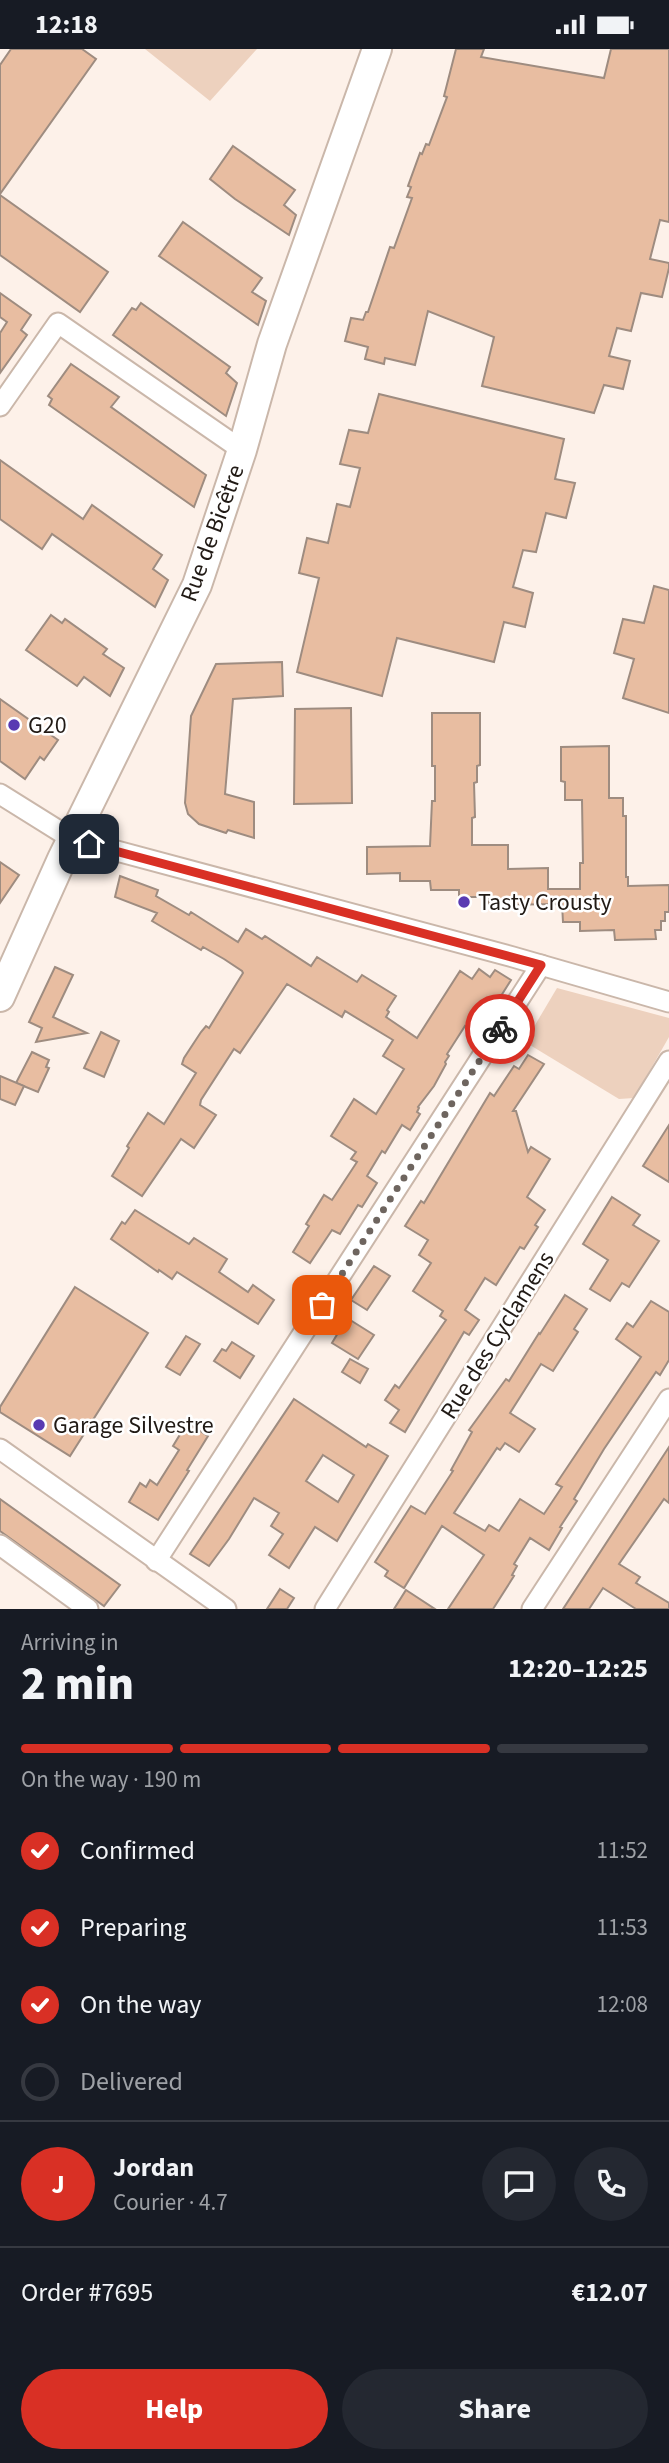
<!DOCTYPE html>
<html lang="en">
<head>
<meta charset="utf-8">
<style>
  body { margin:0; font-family:"Source Sans 3",sans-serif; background:#242831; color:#f1f3f6; height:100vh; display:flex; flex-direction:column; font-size:26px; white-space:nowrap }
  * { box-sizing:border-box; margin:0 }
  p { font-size:23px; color:#9ea1a6 }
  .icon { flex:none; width:38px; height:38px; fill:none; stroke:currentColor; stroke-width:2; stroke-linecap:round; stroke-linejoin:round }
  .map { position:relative; height:1560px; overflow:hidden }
  .panel { display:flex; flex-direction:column; background:#171b24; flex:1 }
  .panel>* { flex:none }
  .pin { position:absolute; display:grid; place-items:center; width:60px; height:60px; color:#fff; margin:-30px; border-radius:14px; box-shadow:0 4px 10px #0006 }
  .courier { position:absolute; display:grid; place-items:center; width:70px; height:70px; margin:-35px; border:5px solid #d93025; border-radius:50%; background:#fff; color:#222; box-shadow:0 2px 9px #0007 }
  .head em { font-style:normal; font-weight:800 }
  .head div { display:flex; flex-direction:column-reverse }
  .head { display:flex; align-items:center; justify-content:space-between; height:119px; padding:0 21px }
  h1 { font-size:46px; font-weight:800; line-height:52px }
  .bar { display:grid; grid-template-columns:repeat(4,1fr); gap:10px 7px; align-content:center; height:84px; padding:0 21px }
  .bar i { height:9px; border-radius:5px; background:#363941 }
  .bar .current { background:#d93025 }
  .bar p { grid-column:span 4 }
  .line { display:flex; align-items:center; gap:18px; padding:0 21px; border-top:2px solid #363941 }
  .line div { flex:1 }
  .round { display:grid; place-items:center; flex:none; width:74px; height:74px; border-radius:37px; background:#242831 }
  ol { padding:0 21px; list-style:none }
  li { display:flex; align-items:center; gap:21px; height:77px }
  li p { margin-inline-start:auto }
  li .icon { padding:7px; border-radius:50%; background:#d93025; color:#fff; stroke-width:4 }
  li:last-child { color:#9ea1a6 }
  li i { width:38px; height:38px; border:4px solid #363941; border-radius:50% }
  .primary-button { display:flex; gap:14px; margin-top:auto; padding:14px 21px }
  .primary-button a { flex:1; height:80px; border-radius:42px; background:#d93025; color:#fff; font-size:28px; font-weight:800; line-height:80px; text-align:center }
  .primary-button a+a { background:#242831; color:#f1f3f6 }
  .status { display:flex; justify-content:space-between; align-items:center; height:49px; padding:0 35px; background:#171b24; direction:ltr }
  .status svg { height:19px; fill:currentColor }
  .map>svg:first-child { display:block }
  .green { fill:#edd1be }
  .building { fill:#e8bda1; stroke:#9e8c80; stroke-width:2; fill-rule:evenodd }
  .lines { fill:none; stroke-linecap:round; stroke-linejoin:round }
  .street-casing { stroke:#cab7aa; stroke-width:23 }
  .secondary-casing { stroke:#cab7aa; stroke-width:32 }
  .street { stroke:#fff; stroke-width:19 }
  .secondary { stroke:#fff; stroke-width:28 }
  .done { stroke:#6e655f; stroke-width:7; stroke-dasharray:0 12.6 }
  .route { stroke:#d93025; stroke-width:9 }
  .poi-dot { fill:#593ab2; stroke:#fff; stroke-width:2.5 }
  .labels { text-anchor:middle; stroke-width:5; stroke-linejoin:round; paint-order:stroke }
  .street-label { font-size:24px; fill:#211a15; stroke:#fff }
  .poi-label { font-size:24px; fill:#211a15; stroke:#fff; text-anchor:start }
</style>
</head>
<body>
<div class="status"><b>12:18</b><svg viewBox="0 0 49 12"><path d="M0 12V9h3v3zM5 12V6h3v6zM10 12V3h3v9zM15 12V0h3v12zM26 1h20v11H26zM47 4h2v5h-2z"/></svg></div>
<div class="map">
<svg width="669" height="1560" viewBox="0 0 669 1560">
  <rect width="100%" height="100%" fill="#fdf1e9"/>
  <g class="green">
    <polygon points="145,0 257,0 210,52"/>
    <polygon points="557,939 669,969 669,988 634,1049 619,1050 525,993"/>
  </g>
  <g class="building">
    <polygon points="11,0 82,0 96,10 0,145 0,16"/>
    <polygon points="456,0 484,0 481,8 604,29 611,0 669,0 669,173 660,171 650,210 669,214 669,219 662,248 641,244 631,282 617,279 609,307 630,312 623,340 604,336 594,364 482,337 494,288 428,262 415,316 385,309 384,315 365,310 368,298 345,292 351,269 363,271 366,263 368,263 390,198 394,199 412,149 407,148 411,138 408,137 420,104 422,105 426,95 429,96 447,48 444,47"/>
    <polygon points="233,97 295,141 284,156 296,166 289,186 235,150 210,130"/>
    <polygon points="0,146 108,223 80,263 0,206"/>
    <polygon points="183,173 262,229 252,243 266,252 258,276 159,207"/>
    <polygon points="0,244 31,266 21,281 27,286 0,324 0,284 7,273 0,268"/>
    <polygon points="141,254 230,318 226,324 237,334 226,367 113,286 132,259 136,261"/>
    <polygon points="71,315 119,348 111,358 206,426 194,458 49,356 52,350 48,347"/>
    <polygon points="379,345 564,390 555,430 575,434 566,469 546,464 536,503 523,501 513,538 533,544 525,578 504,573 494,613 397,589 382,647 297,623 319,529 299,524 307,489 328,494 337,455 350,458 360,419 340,415 349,381 368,384"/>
    <polygon points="0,411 83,470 92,456 162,506 153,520 168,531 155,558 52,485 42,500 0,470"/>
    <polygon points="654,537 669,541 669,664 623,649 634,610 614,604 623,570 644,574"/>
    <polygon points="51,566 62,574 65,570 107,600 103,605 124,619 110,647 84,628 77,637 26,601"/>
    <polygon points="282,613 283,647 233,650 225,745 254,753 254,789 228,781 226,784 199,775 188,765 185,754 191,667 216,615"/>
    <polygon points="0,650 58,691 44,711 40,708 25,730 0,712"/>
    <polygon points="351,659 352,754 294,755 295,660"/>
    <polygon points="432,664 480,664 480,716 477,717 477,733 474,734 475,768 472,769 472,796 508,796 508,820 548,819 548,840 580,840 580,814 583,814 582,751 565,751 565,733 561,732 561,698 609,697 609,749 623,749 623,767 626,767 626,828 628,828 628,837 669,836 669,863 665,863 665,872 661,872 661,881 655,881 656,890 615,891 614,881 580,882 580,873 563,873 562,855 489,856 489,848 459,848 459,841 431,841 430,832 400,832 400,824 367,825 367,798 430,797 432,752 435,752 435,717 432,717"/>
    <polygon points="0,813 19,826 0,854"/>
    <polygon points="120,827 158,841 156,847 189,866 191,863 238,893 246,880 262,890 265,887 311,917 317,908 357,933 362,926 396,947 387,961 389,963 386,968 417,989 460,922 472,930 479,920 490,928 495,921 511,931 477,985 465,977 447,1005 449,1007 445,1013 446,1015 434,1037 418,1058 419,1059 417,1063 420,1065 410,1081 402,1076 385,1104 382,1102 367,1127 377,1134 362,1158 358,1156 340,1185 332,1181 310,1214 293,1203 309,1177 306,1175 324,1146 332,1151 357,1113 351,1110 356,1103 331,1087 354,1050 376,1065 404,1020 383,1007 393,991 345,962 342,968 287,935 240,1004 234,1000 201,1051 200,1056 216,1066 194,1099 181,1090 142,1147 112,1127 129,1099 127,1097 148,1064 164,1075 196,1024 182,1015 184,1009 201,983 206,977 209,979 243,924 242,922 224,910 203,898 201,901 152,872 157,864 115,848"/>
    <polygon points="55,918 73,926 53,968 87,984 36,993 42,979 29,973"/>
    <polygon points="101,983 119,992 104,1028 84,1019"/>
    <polygon points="32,1003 49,1011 46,1018 49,1019 38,1043 16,1034"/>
    <polygon points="528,1006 544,1015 513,1062 516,1062 528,1103 531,1098 550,1110 527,1148 545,1161 535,1176 538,1178 524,1200 520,1198 496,1236 485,1229 465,1261 479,1271 469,1286 464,1283 405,1383 390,1374 399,1361 385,1351 395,1336 399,1339 446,1271 440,1267 443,1262 413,1242 431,1214 419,1206 428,1191 405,1177 421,1152 424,1154 490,1044 494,1047 514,1017 519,1020"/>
    <polygon points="0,1027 24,1037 15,1056 0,1050"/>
    <polygon points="669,1076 669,1133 643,1117"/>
    <polygon points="612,1148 640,1166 633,1176 659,1192 629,1238 622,1234 610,1252 590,1240 608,1211 583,1195"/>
    <polygon points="135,1161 189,1195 194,1189 227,1210 219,1223 248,1243 253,1236 274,1251 258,1275 177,1223 172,1230 159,1221 158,1223 111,1190 122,1173 125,1175"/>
    <polygon points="374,1217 390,1227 367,1261 351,1251"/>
    <polygon points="75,1238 148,1284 70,1407 0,1363 0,1358"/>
    <polygon points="565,1246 587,1260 574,1280 578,1283 553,1322 541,1315 510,1364 535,1380 519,1403 505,1394 500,1401 497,1399 454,1464 485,1482 489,1476 499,1482 520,1450 544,1465 562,1438 556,1435 641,1308 616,1290 627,1274 633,1278 651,1252 669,1263 669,1311 660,1326 656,1323 604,1400 574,1450 577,1452 560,1478 562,1479 549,1501 530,1489 514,1515 517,1517 512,1526 514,1527 493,1560 448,1560 484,1506 442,1477 404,1539 385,1527 388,1522 375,1513 411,1457 425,1465 453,1422 451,1421 472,1383 469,1381 506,1330 509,1332 539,1284 540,1285"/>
    <polygon points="347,1269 374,1286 358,1310 332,1294"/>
    <polygon points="186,1287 200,1295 180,1326 166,1318"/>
    <polygon points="232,1293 254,1307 240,1329 214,1312 222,1300 226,1302"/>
    <polygon points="350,1310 368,1320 360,1334 342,1323"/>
    <path d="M294 1350 366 1398 368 1395 388 1407 337 1492 315 1478 289 1519 269 1506 283 1485 271 1477 279 1464 254 1449 229 1490 209 1517 190 1505ZM323 1406 354 1426 338 1453 306 1432Z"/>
    <polygon points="187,1374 208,1387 187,1421 189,1422 158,1471 129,1453 140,1434 146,1438 150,1431 157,1436 179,1401 173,1397"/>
    <polygon points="669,1398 669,1454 664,1450 619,1515 640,1528 636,1534 669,1554 669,1560 636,1560 603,1539 589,1560 563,1560"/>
    <polygon points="0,1450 120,1536 104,1557 0,1482"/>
    <polygon points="280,1540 294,1549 287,1560 267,1560"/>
    <polygon points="406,1541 435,1560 394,1560"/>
  </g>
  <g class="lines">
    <defs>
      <g id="street">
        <polyline points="0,357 58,274 242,401"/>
        <polyline points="0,745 72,790 513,908 669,953"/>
        <polyline points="0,1400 226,1560"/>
        <polyline points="0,1496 88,1560"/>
        <polyline points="156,1512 541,916"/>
        <polyline points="325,1560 669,1012"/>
        <polyline points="532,1560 669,1350"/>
      </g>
      <polyline id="secondary" points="0,948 62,810 197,536 242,401 272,295 377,0"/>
    </defs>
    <use href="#street" class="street-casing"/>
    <use href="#secondary" class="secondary-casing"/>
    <use href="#street" class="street"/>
    <use href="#secondary" class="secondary"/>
  </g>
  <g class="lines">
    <polyline class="done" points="322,1256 500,980"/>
    <polyline class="route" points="89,795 541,916 500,980"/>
  </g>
  <g class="poi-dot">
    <circle cx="14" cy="676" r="7"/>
    <circle cx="464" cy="853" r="7"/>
    <circle cx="39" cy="1376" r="7"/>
  </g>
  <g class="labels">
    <g class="street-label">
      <text transform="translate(212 484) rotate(-70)" y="8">Rue de Bicêtre</text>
      <text transform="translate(497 1286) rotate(-58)" y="8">Rue des Cyclamens</text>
    </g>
    <g class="poi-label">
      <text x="28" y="684">G20</text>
      <text x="478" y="861">Tasty Crousty</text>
      <text x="53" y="1384">Garage Silvestre</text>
    </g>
  </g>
</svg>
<div class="pin" style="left:322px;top:1256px;background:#ea580c"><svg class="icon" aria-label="bag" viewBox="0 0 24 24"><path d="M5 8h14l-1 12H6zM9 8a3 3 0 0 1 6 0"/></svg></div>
<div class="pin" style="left:89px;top:795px;background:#1f2937"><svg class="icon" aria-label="home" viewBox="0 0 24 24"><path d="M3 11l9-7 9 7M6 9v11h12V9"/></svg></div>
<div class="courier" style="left:500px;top:980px"><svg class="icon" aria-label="bike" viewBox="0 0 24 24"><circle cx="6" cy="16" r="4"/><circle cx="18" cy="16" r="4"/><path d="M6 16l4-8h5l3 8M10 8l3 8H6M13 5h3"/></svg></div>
</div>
<section class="panel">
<div class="head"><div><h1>2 min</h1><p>Arriving in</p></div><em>12:20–12:25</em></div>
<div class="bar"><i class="current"></i><i class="current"></i><i class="current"></i><i></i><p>On the way · 190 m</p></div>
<ol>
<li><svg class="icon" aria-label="check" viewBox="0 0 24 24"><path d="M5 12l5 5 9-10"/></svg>Confirmed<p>11:52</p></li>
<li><svg class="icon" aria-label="check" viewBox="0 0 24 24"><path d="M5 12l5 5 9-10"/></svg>Preparing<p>11:53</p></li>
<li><svg class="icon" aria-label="check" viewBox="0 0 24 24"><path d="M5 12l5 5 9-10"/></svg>On the way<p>12:08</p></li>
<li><i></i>Delivered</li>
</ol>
<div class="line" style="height:126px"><b class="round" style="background:#d93025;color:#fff">J</b><div><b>Jordan</b><p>Courier · 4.7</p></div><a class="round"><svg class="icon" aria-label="chat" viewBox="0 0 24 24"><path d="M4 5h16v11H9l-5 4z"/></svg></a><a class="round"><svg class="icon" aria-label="phone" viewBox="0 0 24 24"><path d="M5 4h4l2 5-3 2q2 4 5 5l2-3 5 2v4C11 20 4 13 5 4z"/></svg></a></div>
<div class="line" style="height:91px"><div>Order #7695</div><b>€12.07</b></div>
<div class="primary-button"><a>Help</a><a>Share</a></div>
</section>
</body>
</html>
